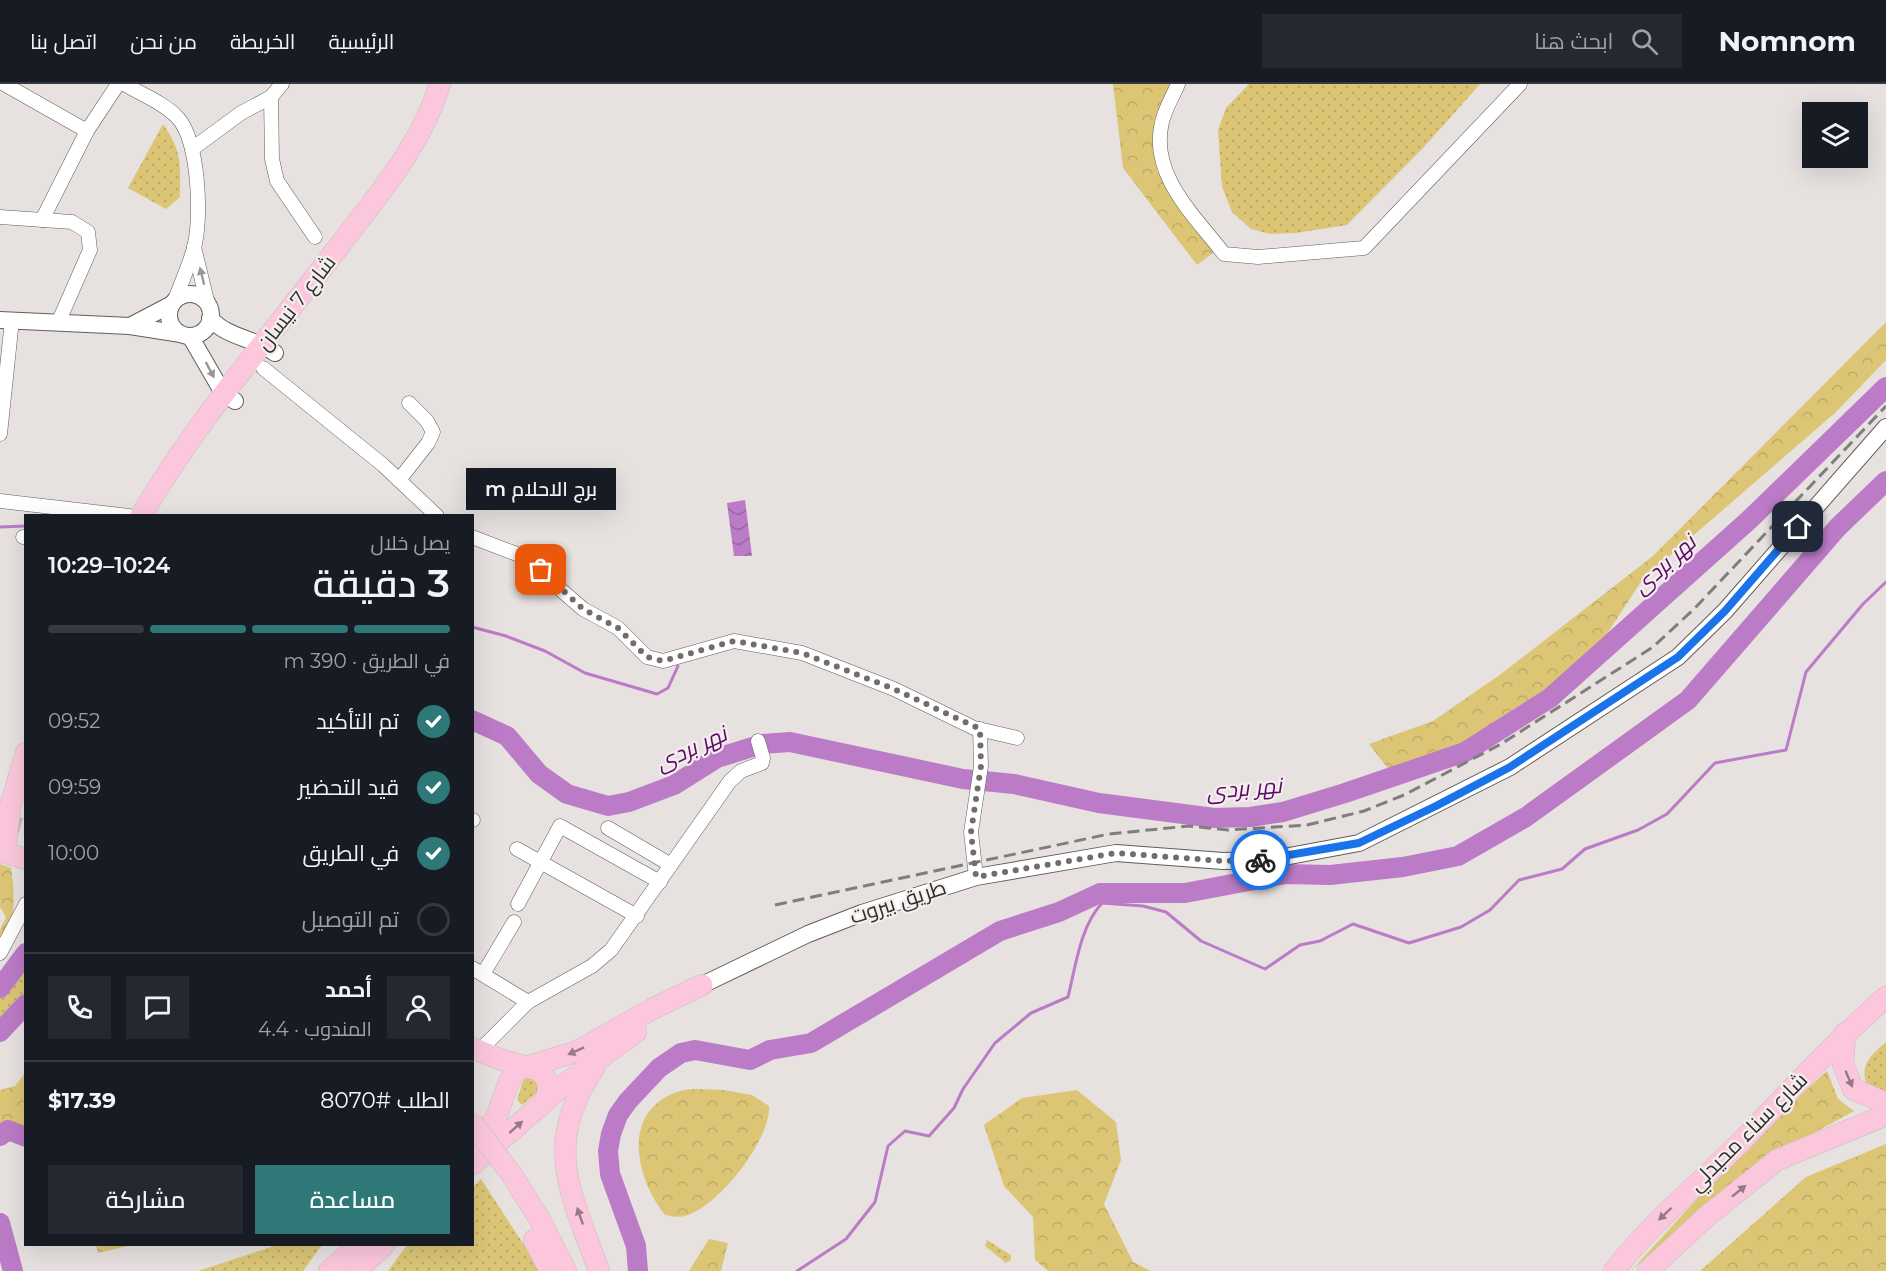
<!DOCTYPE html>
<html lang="ar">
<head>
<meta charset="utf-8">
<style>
  body { margin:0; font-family:Montserrat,Cairo,sans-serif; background:#242831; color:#f1f3f6; direction:rtl; height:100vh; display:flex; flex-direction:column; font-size:22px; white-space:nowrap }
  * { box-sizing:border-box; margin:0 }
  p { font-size:20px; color:#9ea1a6 }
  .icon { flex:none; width:33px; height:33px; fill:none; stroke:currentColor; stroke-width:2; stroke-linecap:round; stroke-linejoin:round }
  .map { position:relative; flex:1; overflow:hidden; direction:ltr }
  .drawer { position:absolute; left:24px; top:430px; width:450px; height:732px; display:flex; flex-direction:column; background:#171b24; border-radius:0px; box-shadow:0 6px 24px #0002; direction:rtl }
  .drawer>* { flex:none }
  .controls { position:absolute; left:1802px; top:18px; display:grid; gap:12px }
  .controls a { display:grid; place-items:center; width:66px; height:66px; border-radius:0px; background:#171b24; box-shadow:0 6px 24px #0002; font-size:30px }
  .pin { position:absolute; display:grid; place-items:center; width:51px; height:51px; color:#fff; margin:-26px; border-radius:12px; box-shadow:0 3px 9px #0006 }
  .courier { position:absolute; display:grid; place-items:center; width:60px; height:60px; margin:-30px; border:4px solid #1a73e8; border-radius:50%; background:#fff; color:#222; box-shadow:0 2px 8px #0007 }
  .bubble { position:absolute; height:42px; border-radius:0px; background:#171b24; box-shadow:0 6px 24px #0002; font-size:20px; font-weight:600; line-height:42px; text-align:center; direction:rtl }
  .headline em { font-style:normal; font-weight:600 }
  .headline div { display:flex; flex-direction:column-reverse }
  .headline { display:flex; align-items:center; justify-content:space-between; height:102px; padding:0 24px }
  h1 { font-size:39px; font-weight:600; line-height:45px }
  .bar { display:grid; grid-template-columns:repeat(4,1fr); gap:9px 6px; align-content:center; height:72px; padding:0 24px }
  .bar i { height:8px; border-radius:4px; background:#363941 }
  .bar .selected { background:#2e7877 }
  .bar p { grid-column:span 4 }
  .line { display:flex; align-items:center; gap:15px; padding:0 24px; border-top:2px solid #363941 }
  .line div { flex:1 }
  .round { display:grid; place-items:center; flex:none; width:63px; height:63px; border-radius:0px; background:#242831 }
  ol { padding:0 24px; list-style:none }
  li { display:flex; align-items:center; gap:18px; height:66px }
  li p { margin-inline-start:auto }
  li .icon { padding:6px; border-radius:50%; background:#2e7877; color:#fff; stroke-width:4 }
  li:last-child { color:#9ea1a6 }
  li i { width:33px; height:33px; border:3px solid #363941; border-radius:50% }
  .cta { display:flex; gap:12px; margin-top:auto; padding:12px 24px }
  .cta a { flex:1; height:69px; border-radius:0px; background:#2e7877; color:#fff; font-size:24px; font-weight:600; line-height:69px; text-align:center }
  .cta a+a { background:#242831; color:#f1f3f6 }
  header { display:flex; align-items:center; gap:36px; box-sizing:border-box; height:84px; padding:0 30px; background:#171b24; border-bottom:2px solid #363941 }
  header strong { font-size:28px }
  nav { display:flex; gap:33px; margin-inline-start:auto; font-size:21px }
  .search { width:420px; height:54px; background:#242831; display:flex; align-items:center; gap:15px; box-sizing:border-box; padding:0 21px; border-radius:0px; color:#9ea1a6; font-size:22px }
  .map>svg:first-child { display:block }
  .grass { fill:url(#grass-dots) }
  .forest { fill:url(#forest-crowns) }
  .water { fill:url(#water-waves) }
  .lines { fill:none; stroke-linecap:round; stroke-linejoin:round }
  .stream { stroke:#bb7bc6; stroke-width:3 }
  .river { stroke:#bb7bc6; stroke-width:20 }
  .primary-tunnel { stroke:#c2bdbc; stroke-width:21; stroke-dasharray:21 10; stroke-linecap:butt }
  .minor-casing { stroke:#615d5c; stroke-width:15 }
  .tertiary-casing { stroke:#615d5c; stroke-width:18 }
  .primary-casing { stroke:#c1c0c0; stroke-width:22 }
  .minor { stroke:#fff; stroke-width:14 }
  .tertiary { stroke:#fff; stroke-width:16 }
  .primary { stroke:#fcc7dc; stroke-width:21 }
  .rail { stroke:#807d7c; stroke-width:3; stroke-dasharray:12 6; stroke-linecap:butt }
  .primary-bridge-casing { stroke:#c1c0c0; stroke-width:22; stroke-linecap:butt }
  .primary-bridge { stroke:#fcc7dc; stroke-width:21 }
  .oneway { fill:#989696 }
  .oneway2 { fill:#967a85 }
  .done { stroke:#706d6c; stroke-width:6; stroke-dasharray:0 10.8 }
  .route { stroke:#1a73e8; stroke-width:8 }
  .labels { text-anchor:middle; stroke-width:4.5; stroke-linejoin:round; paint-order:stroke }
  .street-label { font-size:21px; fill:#302e2e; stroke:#f4eeed }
  .water-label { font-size:22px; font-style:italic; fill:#5d086a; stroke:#f4eeed }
</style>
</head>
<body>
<header>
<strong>Nomnom</strong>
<div class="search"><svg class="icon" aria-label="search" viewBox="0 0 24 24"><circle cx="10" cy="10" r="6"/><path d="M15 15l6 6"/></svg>ابحث هنا</div>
<nav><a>الرئيسية</a><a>الخريطة</a><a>من نحن</a><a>اتصل بنا</a></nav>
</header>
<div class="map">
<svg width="1886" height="1187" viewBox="0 0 1886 1187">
  <defs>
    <pattern id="grass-dots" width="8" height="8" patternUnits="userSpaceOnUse" patternTransform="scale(1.5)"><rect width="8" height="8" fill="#dcc676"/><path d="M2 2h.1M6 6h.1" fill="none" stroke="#bdaa66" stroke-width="1.8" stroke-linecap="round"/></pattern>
    <pattern id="forest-crowns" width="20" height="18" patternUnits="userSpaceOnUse" patternTransform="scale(1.5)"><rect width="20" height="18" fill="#dcc676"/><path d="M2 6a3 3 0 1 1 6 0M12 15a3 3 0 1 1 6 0" fill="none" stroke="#bdaa66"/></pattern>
    <pattern id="water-waves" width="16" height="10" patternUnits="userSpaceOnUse" patternTransform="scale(1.5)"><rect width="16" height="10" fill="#bb7bc6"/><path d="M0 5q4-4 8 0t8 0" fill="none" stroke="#9865a1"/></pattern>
  </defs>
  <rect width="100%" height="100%" fill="#e7e1e0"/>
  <g class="grass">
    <polygon points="1249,0 1480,0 1424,63 1347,141 1296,149 1270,150 1251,145 1232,128 1222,103 1218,46 1226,24"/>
    <path d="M163 40C183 69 180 80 180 113L166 125 128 104Z"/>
    <polygon points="25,875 25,918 0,945 0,911"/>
    <path d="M1886 958V1013L1868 1003C1858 982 1871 971 1886 958Z"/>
    <polygon points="531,990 539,1000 539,1007 522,1021 517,1016 524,994"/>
    <polygon points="481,1095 541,1187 388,1187 407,1161 472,1161 473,1103"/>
    <polygon points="987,1156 1011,1171 1011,1176 1006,1179 985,1162"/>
    <polygon points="277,1161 322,1161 303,1187 198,1187"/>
  </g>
  <g class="forest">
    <polygon points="1113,0 1173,0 1154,37 1157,87 1218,165 1197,181 1123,84"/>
    <polygon points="1886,238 1886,276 1836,328 1642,496 1588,579 1456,668 1389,686 1369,660 1433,637 1501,590 1653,472"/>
    <path d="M0 780 11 784C15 811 17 837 0 859V846L6 833 0 823Z"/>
    <polygon points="1827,987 1838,1015 1854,1027 1764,1076 1696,1129 1631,1187 1749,1058"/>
    <polygon points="25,989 25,1049 14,1044 0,1045 0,1006 15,1002"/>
    <path d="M723 1006 752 1011 769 1022C771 1056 717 1125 684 1132 679 1134 671 1132 665 1131 636 1095 620 1028 677 1008 690 1003 709 1006 723 1006Z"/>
    <polygon points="1077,1006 1116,1038 1121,1076 1104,1120 1133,1178 1151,1187 1048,1187 1035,1176 1033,1133 1004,1102 984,1041 1022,1014"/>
    <polygon points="1886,1060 1886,1187 1700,1187 1806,1093"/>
    <polygon points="709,1155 728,1159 721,1187 689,1187"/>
    <polygon points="96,1161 132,1161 98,1169"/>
  </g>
  <polygon class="water" points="745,416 752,472 734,472 727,419"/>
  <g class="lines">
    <g class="stream">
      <polyline points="0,443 26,442"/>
      <polyline points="472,543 506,552 545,567 585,589 657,610 668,604 678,582"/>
      <path d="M797 1187 846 1155 875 1118 888 1062 905 1047 929 1052 954 1024 963 1005 995 959 1031 929 1068 913C1076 881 1080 843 1102 819L1143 822 1166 828 1201 857 1265 885 1300 861 1320 857 1353 840 1409 859 1461 843 1490 826 1519 796 1562 785 1585 765 1638 746 1667 730 1715 679 1786 666 1806 588 1863 520 1886 498"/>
    </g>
    <g class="river">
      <polyline points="472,636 507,652 539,690 567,710 608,722 629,718 674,701 717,674 762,660 790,658 963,695 1014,700 1099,719 1214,734 1250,733 1283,728 1345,709 1465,668 1550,614 1749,436 1886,303"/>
      <polyline points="0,904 26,869"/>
      <polyline points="0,948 26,920"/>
      <polyline points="0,1052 8,1046 26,1053"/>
      <polyline points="0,1139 13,1187"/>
      <polyline points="638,1187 636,1162 610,1090 608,1067 611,1050 618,1031 628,1017 659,984 681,969 695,966 750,976 770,966 811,959 1000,847 1059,828 1100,809 1185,809 1285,790 1330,791 1403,783 1458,772 1526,733 1688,616 1838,443 1886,397"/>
    </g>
    <polyline class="primary-tunnel" points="0,738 26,746"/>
    <defs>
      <g id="minor">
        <polyline points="4,0 87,47"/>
        <path d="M124 0C141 10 164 19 178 34 199 58 202 134 194 164 189 182 181 199 175 216"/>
        <path d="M1178 0C1173 12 1165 25 1162 38 1149 91 1195 132 1224 170L1258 173 1364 164 1520 0"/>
        <polyline points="271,13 272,75 277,97 315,153"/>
        <polyline points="192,65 241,29 271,13 282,0"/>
        <polyline points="0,133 72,138 88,148 90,166 58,239"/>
        <polyline points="42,136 87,47 118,0"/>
        <polyline points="194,163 208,221"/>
        <polyline points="263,284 383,381 437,432"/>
        <polyline points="0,350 12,236"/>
        <polyline points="399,396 428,359 433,348 427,337 409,319"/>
        <polyline points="0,417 129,432"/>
        <polyline points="23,453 26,453"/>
        <polyline points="472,453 522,472 583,525 618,544 647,573 663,577 734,557 802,569 894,605 974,644 1017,654"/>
        <polyline points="472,736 473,736"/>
        <polyline points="608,744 671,781"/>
        <polyline points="517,765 637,832"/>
        <polyline points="976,793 971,748 981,682 980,645"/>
        <polyline points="518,820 560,742 660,798"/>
        <polyline points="0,869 26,820"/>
        <polyline points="472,884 528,918"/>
        <polyline points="483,890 514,838"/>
        <polyline points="479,967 528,918 592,882 611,866 730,697 741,687 762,679 763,674 758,657"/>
      </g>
      <g id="tertiary">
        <circle cx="190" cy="231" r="21"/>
        <path d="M210 234C227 254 255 254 275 269"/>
        <polyline points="0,236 130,242 181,250"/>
        <polyline points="130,242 172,220"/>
        <polyline points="190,252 223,309 235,317"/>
        <polyline points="702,901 808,850 862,829 976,793 1116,769 1223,777 1268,776 1359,759 1510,683 1678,573 1725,527 1886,343"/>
      </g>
      <g id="primary">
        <path d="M141 432C197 335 272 251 340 161 378 111 421 62 440 0"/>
        <polyline points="0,767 26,775"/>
        <polyline points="5,768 10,723 26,669"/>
        <polyline points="1845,949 1843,980 1853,1005 1886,1019"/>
        <polyline points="472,964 502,976 541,987 549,1000 546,1016"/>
        <path d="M594 984C542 1061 571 1109 599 1187"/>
        <polyline points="472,1063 496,1034 509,998 519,985 578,967 652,925 702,901"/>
        <polyline points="472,1081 565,1000 636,948"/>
        <polyline points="540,1136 566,1187"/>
        <polyline points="534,1156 550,1187"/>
        <polyline points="329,1187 359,1161"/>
        <polyline points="356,1187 384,1161"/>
        <path d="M1614 1187C1652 1138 1699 1100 1743 1056 1790 1007 1835 958 1886 913"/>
        <polyline points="1648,1187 1706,1133 1777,1076 1886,1031"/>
      </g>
    </defs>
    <use href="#minor" class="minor-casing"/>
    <use href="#tertiary" class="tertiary-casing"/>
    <use href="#primary" class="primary-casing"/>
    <use href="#minor" class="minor"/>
    <use href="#tertiary" class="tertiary"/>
    <use href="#primary" class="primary"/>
    <polyline class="rail" points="775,821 1109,750 1189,742 1228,746 1307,741 1364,727 1404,711 1501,660 1653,563 1694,525 1886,322"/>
    <defs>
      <polyline id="primary-bridge" points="472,1039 512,1091 540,1136"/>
    </defs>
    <use href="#primary-bridge" class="primary-bridge-casing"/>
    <use href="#primary-bridge" class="primary-bridge"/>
  </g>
  <defs><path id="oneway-solid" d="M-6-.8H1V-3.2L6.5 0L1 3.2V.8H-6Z" transform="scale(1.5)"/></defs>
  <g class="oneway">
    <use href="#oneway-solid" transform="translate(202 192) rotate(-104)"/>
    <use href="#oneway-solid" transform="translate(210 286) rotate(62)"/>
  </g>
  <g class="oneway2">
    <use href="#oneway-solid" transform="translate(576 967) rotate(156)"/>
    <use href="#oneway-solid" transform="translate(1849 995) rotate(67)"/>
    <use href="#oneway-solid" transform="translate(516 1043) rotate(-42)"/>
    <use href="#oneway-solid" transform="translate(1739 1107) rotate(-39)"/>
    <use href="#oneway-solid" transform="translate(1665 1130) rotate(136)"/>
    <use href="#oneway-solid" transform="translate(580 1132) rotate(-109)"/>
  </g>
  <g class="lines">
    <polyline class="done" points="541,486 583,525 618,544 647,573 663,577 734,557 802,569 894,605 980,645 981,682 971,748 976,793 1116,769 1223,777 1260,776"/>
    <polyline class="route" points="1260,776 1359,759 1436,722 1510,683 1678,573 1725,527 1798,443"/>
  </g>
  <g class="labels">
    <g class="street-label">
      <text transform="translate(296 219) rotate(-52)" y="7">شارع 7 نيسان</text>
      <text transform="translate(898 818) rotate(-18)" y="7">طريق بيروت</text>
      <text transform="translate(1748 1048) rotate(-45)" y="7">شارع سناء محيدلي</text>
    </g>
    <g class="water-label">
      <text transform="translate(1664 480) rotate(-42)" y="8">نهر بردى</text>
      <text transform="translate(691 664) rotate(-25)" y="8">نهر بردى</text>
      <text transform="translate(1244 704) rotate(-5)" y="8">نهر بردى</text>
    </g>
  </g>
</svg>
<div class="controls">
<a><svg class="icon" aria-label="layers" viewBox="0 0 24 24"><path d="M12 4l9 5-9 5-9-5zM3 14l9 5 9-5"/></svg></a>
</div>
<div class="pin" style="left:541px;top:486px;background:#ea580c"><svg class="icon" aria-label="bag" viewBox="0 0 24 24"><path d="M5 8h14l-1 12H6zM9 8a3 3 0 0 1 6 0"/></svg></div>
<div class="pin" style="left:1798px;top:443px;background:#1f2937"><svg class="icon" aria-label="home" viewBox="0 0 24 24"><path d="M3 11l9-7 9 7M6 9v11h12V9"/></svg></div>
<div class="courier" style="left:1260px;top:776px"><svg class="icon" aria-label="bike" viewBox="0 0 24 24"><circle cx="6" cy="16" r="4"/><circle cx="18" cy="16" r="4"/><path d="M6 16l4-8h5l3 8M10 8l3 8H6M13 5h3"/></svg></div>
<div class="bubble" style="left:466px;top:384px;width:150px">برج الاحلام m</div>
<section class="drawer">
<div class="headline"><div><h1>3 دقيقة</h1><p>يصل خلال</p></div><em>10:24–10:29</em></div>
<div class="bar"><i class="selected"></i><i class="selected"></i><i class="selected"></i><i></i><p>في الطريق · 390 m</p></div>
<ol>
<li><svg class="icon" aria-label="check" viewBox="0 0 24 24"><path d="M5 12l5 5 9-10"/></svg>تم التأكيد<p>09:52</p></li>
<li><svg class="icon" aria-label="check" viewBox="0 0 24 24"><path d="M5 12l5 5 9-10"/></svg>قيد التحضير<p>09:59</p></li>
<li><svg class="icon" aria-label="check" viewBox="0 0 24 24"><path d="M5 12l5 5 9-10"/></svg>في الطريق<p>10:00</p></li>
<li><i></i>تم التوصيل</li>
</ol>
<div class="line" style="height:108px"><a class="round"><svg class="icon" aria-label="person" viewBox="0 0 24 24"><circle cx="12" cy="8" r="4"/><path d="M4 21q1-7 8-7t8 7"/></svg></a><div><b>أحمد</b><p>المندوب · 4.4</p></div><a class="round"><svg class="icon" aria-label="chat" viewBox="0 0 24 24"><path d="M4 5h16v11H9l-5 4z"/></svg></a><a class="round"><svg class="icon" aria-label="phone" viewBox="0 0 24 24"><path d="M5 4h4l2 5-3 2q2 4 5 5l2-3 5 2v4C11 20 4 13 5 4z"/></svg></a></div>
<div class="line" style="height:78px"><div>الطلب #8070</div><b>$17.39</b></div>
<div class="cta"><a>مساعدة</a><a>مشاركة</a></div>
</section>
</div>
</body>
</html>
